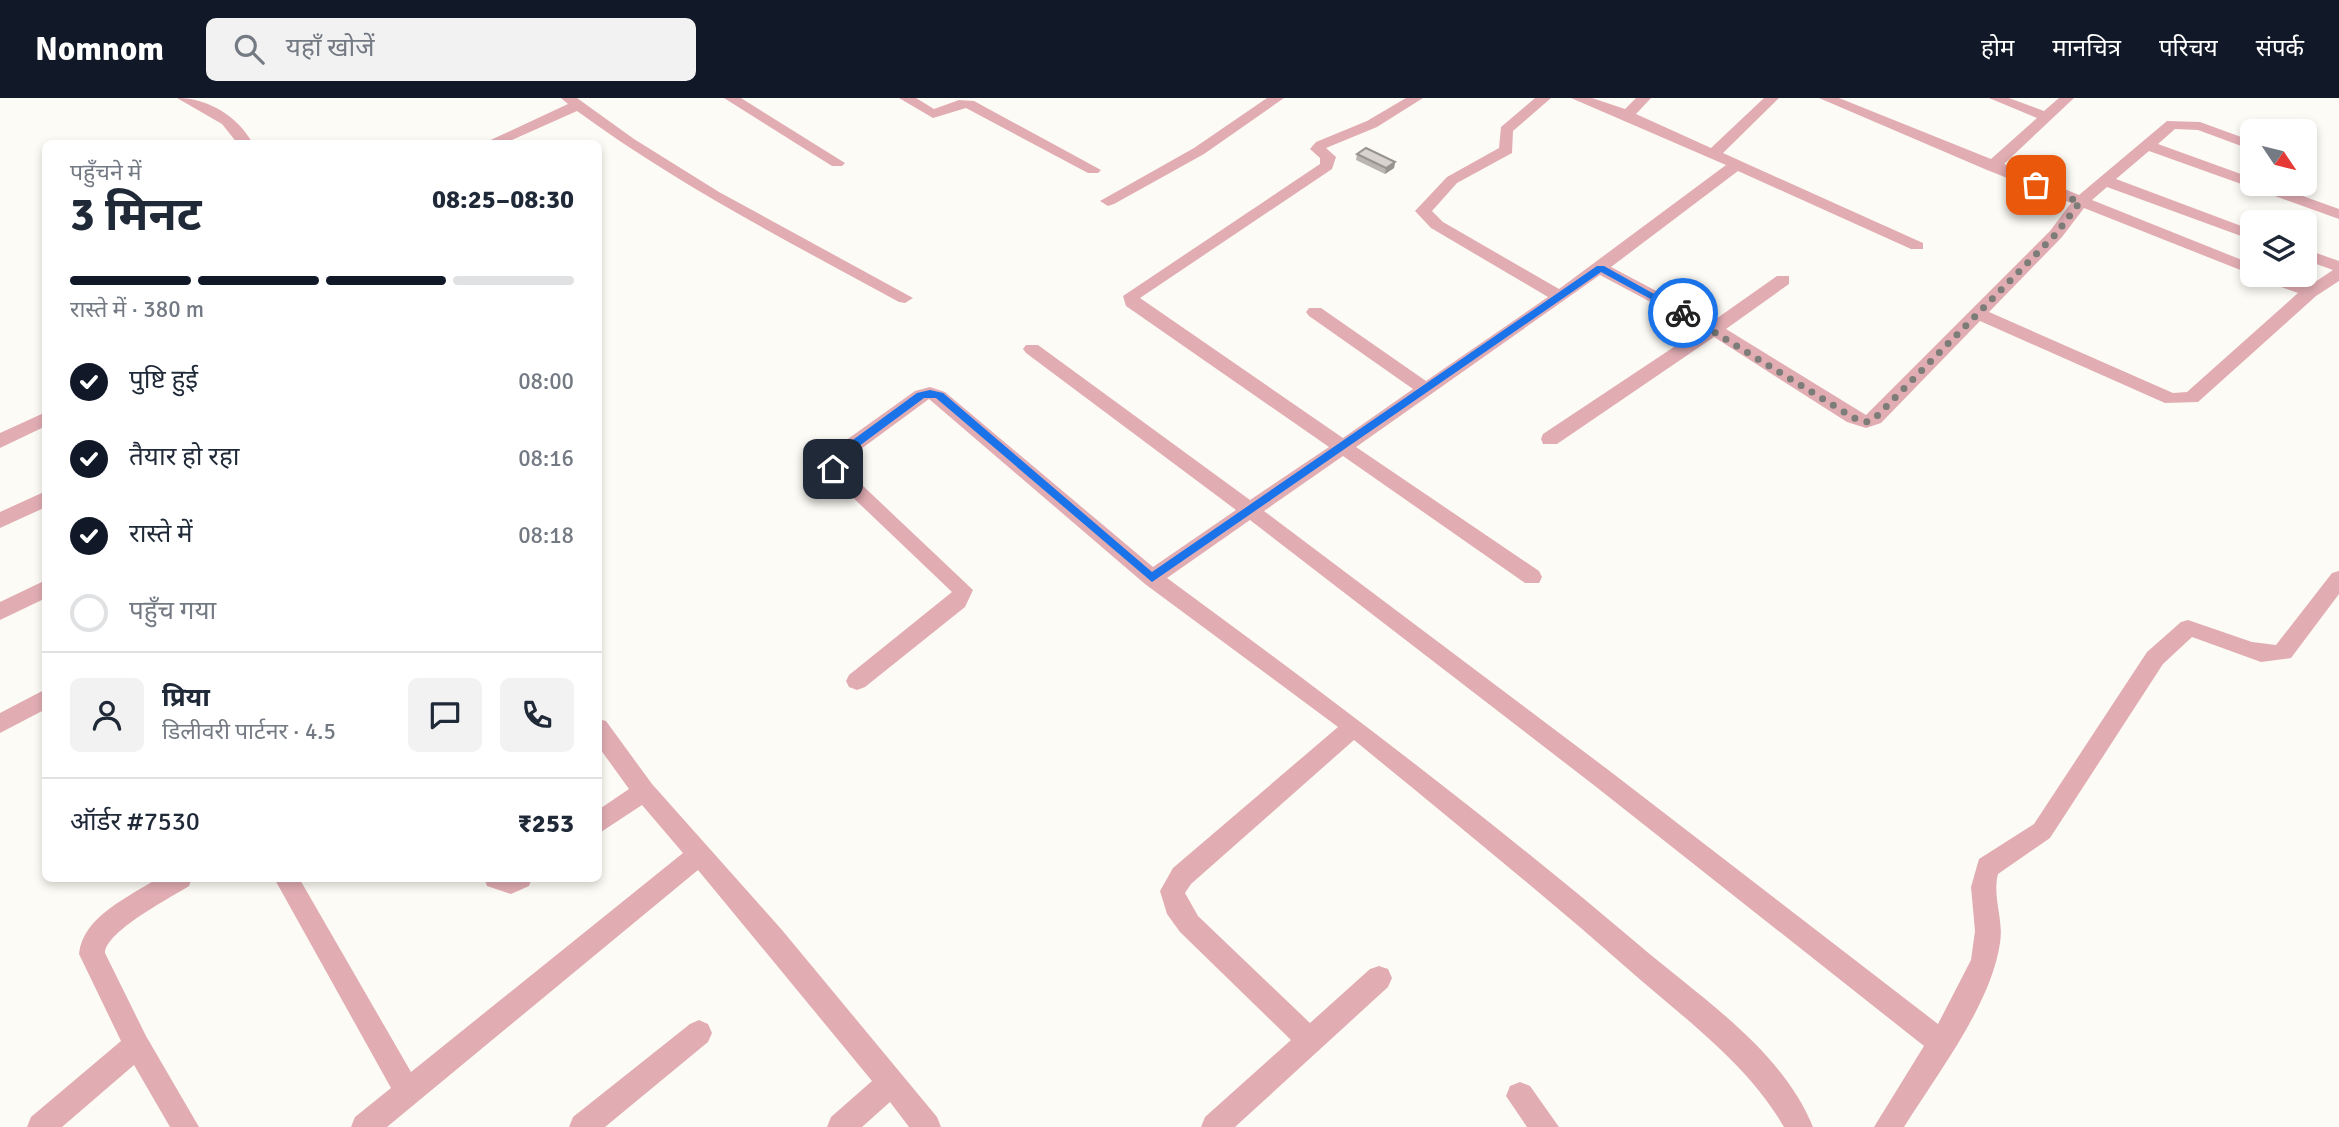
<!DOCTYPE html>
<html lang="hi">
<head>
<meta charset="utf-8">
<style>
  body { margin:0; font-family:Signika,"Noto Sans Devanagari",sans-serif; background:#f2f2f3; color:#1f2937; height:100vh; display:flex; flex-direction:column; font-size:26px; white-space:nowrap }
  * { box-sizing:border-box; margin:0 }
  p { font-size:23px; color:#747a83 }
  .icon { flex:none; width:38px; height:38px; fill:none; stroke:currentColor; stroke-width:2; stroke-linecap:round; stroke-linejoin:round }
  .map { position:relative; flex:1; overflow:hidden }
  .side { position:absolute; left:42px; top:42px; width:560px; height:742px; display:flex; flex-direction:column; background:#fff; border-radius:10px; box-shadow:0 4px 10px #0003 }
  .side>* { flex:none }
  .needle { width:46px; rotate:125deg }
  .controls { position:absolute; left:2240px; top:21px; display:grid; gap:14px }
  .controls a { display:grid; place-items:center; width:77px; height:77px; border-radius:10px; background:#fff; box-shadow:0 4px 10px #0003; font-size:35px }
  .pin { position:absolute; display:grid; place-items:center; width:60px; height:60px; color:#fff; margin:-30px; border-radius:14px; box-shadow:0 4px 10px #0006 }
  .courier { position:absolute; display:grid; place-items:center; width:70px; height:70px; margin:-35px; border:5px solid #1a73e8; border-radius:50%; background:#fff; color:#222; box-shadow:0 2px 9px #0007 }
  .head em { font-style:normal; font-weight:700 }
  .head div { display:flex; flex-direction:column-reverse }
  .head { display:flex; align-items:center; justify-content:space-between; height:119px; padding:0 28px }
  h1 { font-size:46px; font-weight:700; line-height:52px }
  .bar { display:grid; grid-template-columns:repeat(4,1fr); gap:10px 7px; align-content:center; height:84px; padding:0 28px }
  .bar i { height:9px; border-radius:5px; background:#e0e1e3 }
  .bar .current { background:#111827 }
  .bar p { grid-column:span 4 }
  .line { display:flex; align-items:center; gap:18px; padding:0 28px; border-top:2px solid #e0e1e3 }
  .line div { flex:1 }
  .round { display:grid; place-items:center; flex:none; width:74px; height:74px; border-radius:10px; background:#f2f2f3 }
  ol { padding:0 28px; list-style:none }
  li { display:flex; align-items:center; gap:21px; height:77px }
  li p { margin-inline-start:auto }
  li .icon { padding:7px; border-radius:50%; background:#111827; color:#fff; stroke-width:4 }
  li:last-child { color:#747a83 }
  li i { width:38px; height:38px; border:4px solid #e0e1e3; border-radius:50% }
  header { display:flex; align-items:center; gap:42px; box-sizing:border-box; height:98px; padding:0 35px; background:#111827; color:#fff }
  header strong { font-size:33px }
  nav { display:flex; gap:38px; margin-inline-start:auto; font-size:24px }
  .search { width:490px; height:63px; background:#f2f2f3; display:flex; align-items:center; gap:18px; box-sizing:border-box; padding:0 24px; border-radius:10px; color:#747a83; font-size:26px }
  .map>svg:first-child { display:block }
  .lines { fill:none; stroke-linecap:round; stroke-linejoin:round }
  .minor { fill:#e1adb3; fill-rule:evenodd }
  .wall { fill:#bab5b1 }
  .shaded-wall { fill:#979490 }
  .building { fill:#d8d3ce; stroke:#979490; stroke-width:2 }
  .route { fill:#1a73e8 }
  .done { stroke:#7c7c78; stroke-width:7; stroke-dasharray:0 12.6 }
</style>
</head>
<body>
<header>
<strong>Nomnom</strong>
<div class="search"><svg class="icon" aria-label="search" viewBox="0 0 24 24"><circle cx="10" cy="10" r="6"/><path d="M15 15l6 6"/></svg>यहाँ खोजें</div>
<nav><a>होम</a><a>मानचित्र</a><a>परिचय</a><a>संपर्क</a></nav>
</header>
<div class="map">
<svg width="2339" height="1029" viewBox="0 0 2339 1029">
  <rect width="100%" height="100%" fill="#fdfbf5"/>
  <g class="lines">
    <g class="minor">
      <path d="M177 0C208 0 238 18 253 46H238L222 26Z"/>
      <path d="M561 0H577L634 41 719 94 913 200 905 205 899 204C789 144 678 87 577 13L503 46H482L568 6Z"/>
      <polygon points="724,0 741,0 845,65 842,68 832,68"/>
      <polygon points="899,0 916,0 934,11 959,2 974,3 1101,72 1098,75 1088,75 966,10 933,20"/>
      <polygon points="1267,0 1284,0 1204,56 1114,106 1108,108 1100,103 1194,50"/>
      <path d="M1406 0H1423L1377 29 1326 50 1336 59 1332 71 1140 200 1343 340 1413 291 1309 218 1306 214 1309 210H1321L1426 283 1548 199 1431 130 1415 113 1447 79 1499 50 1501 29 1535 0H1551L1513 33 1512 55 1457 85 1432 113 1443 124 1559 191 1726 67 1571 0H1592L1625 11 1636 0H1651L1636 16 1711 50 1764 0H1779L1723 55 1923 145V151H1911L1738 73 1611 169 1713 223 1777 178H1789V186L1726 231 1866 317 2050 133 2071 105 1987 72 1819 0H1839L1991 61 2037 20 1989 0H2009L2044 13 2059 0H2074L2004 66 2079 97 2167 23 2200 24 2252 43V52L2198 32 2175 31 2158 46 2252 80V86H2269L2339 111V121L2149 53 2116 81 2252 132V142L2107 89 2092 102 2252 166 2253 177 2084 110 2062 139 1989 214 2173 295 2187 294 2298 195 2259 181 2257 177H2280L2309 188 2333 172 2305 162V151L2339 163V183L2316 198 2198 304 2165 305 1980 223 1881 325 1866 330 1847 324 1714 239 1557 346H1543L1541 341 1543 336 1701 231 1600 177 1356 349 1539 473 1542 479 1539 485H1525L1343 358 1264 413 1611 674 1938 926 1971 862 1975 833 1971 789 1979 761 2034 726 2147 554 2181 524 2188 522 2252 544 2276 547 2332 475 2339 473V496L2291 560 2261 564 2192 539 2163 566 2050 740 1998 776C1992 799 2004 821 2000 845 1991 907 1937 976 1904 1029H1874L1924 948 1595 688 1250 422 1167 480C1328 598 1487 718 1639 847 1701 900 1781 951 1813 1029H1784C1748 967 1689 924 1636 878 1544 797 1449 720 1354 642L1191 786 1185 795 1198 818 1310 925 1370 871 1379 868 1388 871 1392 880 1388 889 1235 1029H1201L1205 1019 1291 942 1180 834 1167 816 1160 793 1173 770 1338 629 1145 486 929 301 846 362 843 369 973 492 965 509 865 589 857 592 849 589 846 583 849 577 952 494 823 371 831 353 915 293 930 289 945 294 1153 469 1236 412 1026 255 1023 251 1026 247H1038L1250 402 1329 349 1126 208 1123 198 1320 66V60L1310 51 1316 44 1367 23Z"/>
      <polygon points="46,314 46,328 0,350 0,335"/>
      <polygon points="46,393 46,409 0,430 0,414"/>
      <polygon points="46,482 46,500 0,522 0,504"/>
      <polygon points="46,591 46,611 0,635 0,615"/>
      <polygon points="598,621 606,623 652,686 782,832 937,1019 941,1029 909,1029 890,1004 862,1029 827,1029 831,1019 872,983 698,772 387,1029 351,1029 355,1019 391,990 274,780 299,780 411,974 683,755 642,707 598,736 598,712 629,691 598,648"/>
      <path d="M158 780H192L189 788C170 800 106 833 105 855L146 938 199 1029H170L134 967 62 1029H27L31 1019 121 943 79 856C83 818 129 799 158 780Z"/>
      <polygon points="484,780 532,780 529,788 511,796 487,788"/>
      <polygon points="699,922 708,926 712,935 708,944 605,1029 569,1029 573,1019 690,926"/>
      <polygon points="1520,984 1530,988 1559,1029 1527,1029 1506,998 1510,988"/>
    </g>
  </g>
  <polygon class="wall" points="1357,56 1395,64 1394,70 1385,76 1356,62"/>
  <polygon class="shaded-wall" points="1395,64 1394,70 1385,76 1386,70"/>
  <polygon class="building" points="1366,50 1395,64 1386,70 1357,56"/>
  <polygon class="route" points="1597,168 1604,168 1688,215 1680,217 1601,174 1152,484 936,300 924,300 843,360 837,374 828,371 835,355 917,295 930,292 943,295 1152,474"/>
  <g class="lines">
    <polyline class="done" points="1683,215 1854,320 1866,324 1874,321 2056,136 2080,104 2036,87"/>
  </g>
</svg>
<div class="controls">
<a><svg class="needle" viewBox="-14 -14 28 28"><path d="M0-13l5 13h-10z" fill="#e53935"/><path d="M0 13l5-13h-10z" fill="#747a83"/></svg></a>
<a><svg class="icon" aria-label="layers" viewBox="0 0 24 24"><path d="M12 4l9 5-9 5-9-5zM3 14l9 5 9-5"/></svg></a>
</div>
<div class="pin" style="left:2036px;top:87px;background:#ea580c"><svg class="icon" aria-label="bag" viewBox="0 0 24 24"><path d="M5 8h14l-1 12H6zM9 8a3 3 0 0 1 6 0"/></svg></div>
<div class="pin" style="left:833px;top:371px;background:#1f2937"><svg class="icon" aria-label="home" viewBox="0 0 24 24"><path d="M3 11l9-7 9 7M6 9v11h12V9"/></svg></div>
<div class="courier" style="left:1683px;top:215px"><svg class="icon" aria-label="bike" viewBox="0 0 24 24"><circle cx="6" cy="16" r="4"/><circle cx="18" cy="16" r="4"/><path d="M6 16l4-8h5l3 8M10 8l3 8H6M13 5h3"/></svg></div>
<section class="side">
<div class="head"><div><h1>3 मिनट</h1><p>पहुँचने में</p></div><em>08:25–08:30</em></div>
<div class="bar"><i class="current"></i><i class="current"></i><i class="current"></i><i></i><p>रास्ते में · 380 m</p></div>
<ol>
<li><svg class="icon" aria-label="check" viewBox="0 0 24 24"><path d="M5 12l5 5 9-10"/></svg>पुष्टि हुई<p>08:00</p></li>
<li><svg class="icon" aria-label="check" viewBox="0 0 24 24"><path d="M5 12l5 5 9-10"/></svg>तैयार हो रहा<p>08:16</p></li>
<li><svg class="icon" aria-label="check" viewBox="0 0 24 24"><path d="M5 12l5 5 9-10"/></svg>रास्ते में<p>08:18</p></li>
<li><i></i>पहुँच गया</li>
</ol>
<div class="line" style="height:126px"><a class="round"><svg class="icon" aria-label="person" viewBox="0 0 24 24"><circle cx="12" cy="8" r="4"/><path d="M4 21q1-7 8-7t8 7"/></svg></a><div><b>प्रिया</b><p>डिलीवरी पार्टनर · 4.5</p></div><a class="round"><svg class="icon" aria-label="chat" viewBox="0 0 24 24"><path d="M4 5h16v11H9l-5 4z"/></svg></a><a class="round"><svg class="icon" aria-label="phone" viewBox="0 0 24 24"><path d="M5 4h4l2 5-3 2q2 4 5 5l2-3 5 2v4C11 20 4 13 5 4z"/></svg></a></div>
<div class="line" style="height:91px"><div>ऑर्डर #7530</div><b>₹253</b></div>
</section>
</div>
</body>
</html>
